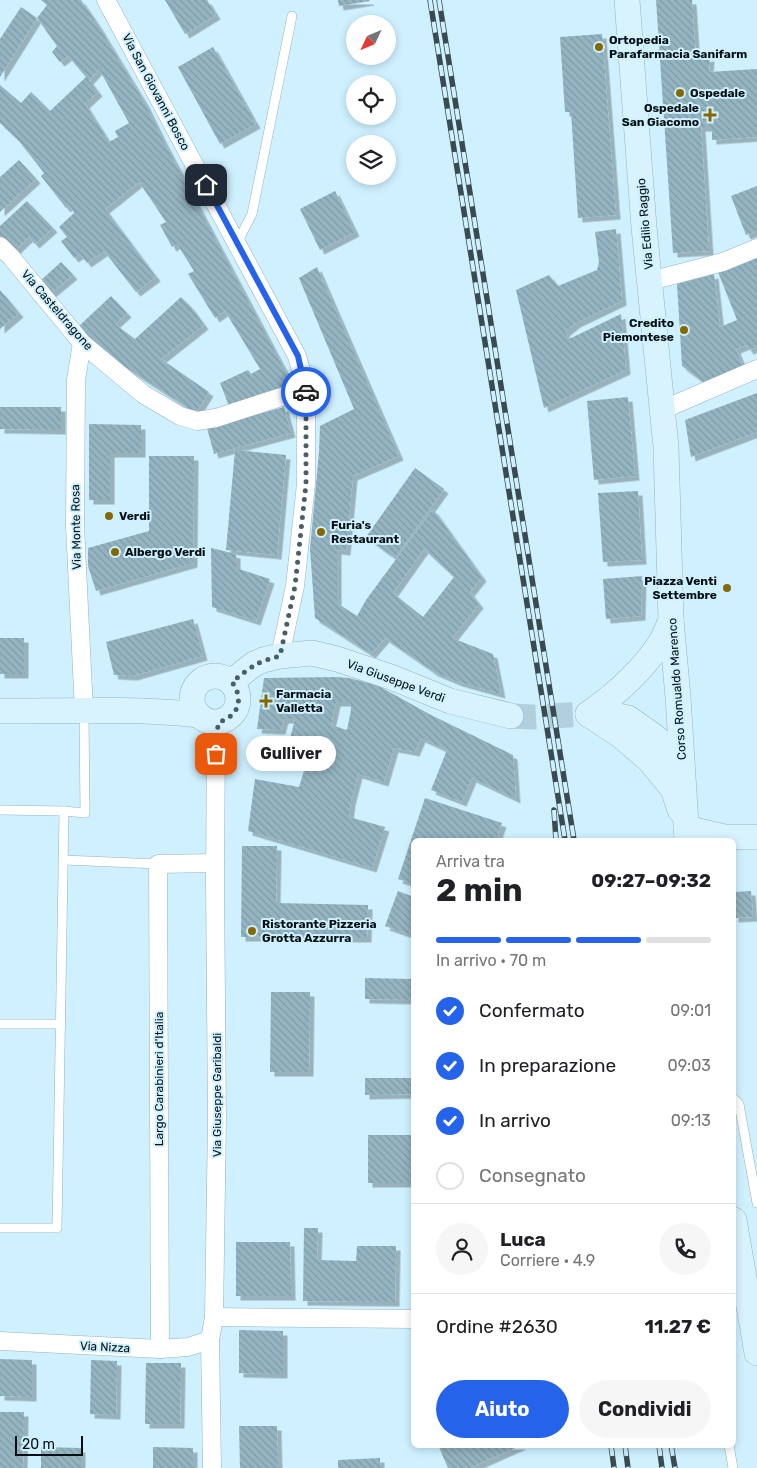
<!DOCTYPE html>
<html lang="it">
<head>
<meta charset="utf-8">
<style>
  body { margin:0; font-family:Rubik,sans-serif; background:#f6f6f6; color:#202124; height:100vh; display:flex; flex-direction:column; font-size:19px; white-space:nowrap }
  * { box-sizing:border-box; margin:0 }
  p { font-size:16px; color:#757577 }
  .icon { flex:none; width:28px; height:28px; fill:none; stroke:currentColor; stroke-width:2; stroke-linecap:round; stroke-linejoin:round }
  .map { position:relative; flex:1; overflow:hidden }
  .side { position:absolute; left:411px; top:838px; width:325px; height:610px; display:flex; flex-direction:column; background:#fff; border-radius:8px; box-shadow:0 2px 8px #0003 }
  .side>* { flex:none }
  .needle { width:32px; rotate:226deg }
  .buttons { position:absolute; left:346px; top:15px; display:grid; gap:10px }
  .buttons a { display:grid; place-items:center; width:50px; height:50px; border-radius:50%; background:#fff; box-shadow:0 2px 8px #0003; font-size:25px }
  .scale { position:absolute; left:15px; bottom:12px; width:68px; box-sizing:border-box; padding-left:5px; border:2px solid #040f13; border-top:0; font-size:14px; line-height:18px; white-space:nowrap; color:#040f13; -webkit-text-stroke:4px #cff1ff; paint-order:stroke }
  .pin { position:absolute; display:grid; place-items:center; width:42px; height:42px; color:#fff; margin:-21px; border-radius:10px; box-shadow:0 2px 8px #0006 }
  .courier { position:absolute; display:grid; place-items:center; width:50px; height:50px; margin:-25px; border:4px solid #2563eb; border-radius:50%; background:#fff; color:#222; box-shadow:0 1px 6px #0007 }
  .bubble { position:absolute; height:35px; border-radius:18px; background:#fff; box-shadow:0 2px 8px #0003; font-size:16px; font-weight:700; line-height:35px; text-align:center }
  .headline em { font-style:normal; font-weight:700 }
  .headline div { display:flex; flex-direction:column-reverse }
  .headline { display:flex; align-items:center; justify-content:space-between; height:85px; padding:0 25px }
  h1 { font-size:32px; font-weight:700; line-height:38px }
  .bar { display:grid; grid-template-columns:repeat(4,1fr); gap:8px 5px; align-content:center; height:60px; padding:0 25px }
  .bar i { height:6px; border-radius:4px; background:#e0e0e0 }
  .bar .current { background:#2563eb }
  .bar p { grid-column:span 4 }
  .line { display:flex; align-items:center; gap:12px; padding:0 25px; border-top:1px solid #e0e0e0 }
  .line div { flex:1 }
  .round { display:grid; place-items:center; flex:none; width:52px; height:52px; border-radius:26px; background:#f6f6f6 }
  ol { padding:0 25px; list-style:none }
  li { display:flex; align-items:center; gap:15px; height:55px }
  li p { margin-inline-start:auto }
  li .icon { padding:5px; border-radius:50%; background:#2563eb; color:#fff; stroke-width:4 }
  li:last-child { color:#757577 }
  li i { width:28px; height:28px; border:2px solid #e0e0e0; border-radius:50% }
  .primary-button { display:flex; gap:10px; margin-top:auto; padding:10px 25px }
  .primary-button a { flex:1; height:58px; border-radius:30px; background:#2563eb; color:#fff; font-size:20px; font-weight:700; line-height:58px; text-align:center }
  .primary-button a+a { background:#f6f6f6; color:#202124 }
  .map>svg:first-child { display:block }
  .building { fill:url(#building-back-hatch); fill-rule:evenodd; filter:url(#shadow) }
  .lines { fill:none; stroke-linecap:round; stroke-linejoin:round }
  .secondary-tunnel { stroke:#b1cfdc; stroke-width:25; stroke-dasharray:25 12; stroke-linecap:butt }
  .lane-casing { stroke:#93b3c0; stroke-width:10 }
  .street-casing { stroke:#93b3c0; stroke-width:19 }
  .secondary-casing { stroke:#93b3c0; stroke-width:26 }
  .lane { stroke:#fff; stroke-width:9 }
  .street { stroke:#fff; stroke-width:18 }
  .secondary { stroke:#d8f3fe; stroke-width:25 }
  .rail-casing { stroke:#394a50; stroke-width:5.5 }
  .rail { stroke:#cff1ff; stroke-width:4; stroke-dasharray:11; stroke-linecap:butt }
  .done { stroke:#4b5e66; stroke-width:5; stroke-dasharray:0 9 }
  .route { stroke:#2563eb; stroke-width:6 }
  .poi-dot { fill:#846903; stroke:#cff1ff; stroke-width:2 }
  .labels { text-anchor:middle; stroke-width:4; stroke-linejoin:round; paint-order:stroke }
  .poi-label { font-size:12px; font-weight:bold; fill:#040f13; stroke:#cff1ff; text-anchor:start }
  .street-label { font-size:12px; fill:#040f13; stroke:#cff1ff }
</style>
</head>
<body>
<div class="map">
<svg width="757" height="1468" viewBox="0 0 757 1468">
  <defs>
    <pattern id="building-back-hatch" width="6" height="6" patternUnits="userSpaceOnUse" patternTransform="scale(1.25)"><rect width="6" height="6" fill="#94b4c1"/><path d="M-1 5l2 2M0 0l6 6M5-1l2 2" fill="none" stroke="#7e9aa5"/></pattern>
    <filter id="shadow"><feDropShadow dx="4.5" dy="4.5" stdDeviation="0" flood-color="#0004"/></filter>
  </defs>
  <rect width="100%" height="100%" fill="#cff1ff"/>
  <g class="building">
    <path d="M41 0H81L98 25 145 103 162 138 291 382 231 411 220 383 248 370 251 374 260 369 225 311 215 318 188 274 194 271 177 244 172 247 160 225 166 222 139 182 105 209 156 277 136 292 104 251 87 263 80 254 74 258 61 241 67 237 59 227 74 213 69 205 66 208 41 176 44 173 19 141 0 123V85L21 103 31 92 50 111 86 77 68 56 60 62 52 52 57 46 37 18 0 77V39L21 7 37 18 47 5ZM99 69 129 123 115 131 118 137 109 142 85 104 98 92 89 80Z"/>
    <polygon points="165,0 207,0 216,15 185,34"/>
    <polygon points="338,0 369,0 370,1 339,6"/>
    <polygon points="656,0 692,0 696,59 710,57 709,72 757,69 757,137 712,140 712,127 701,127 709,251 673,253"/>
    <polygon points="602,34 616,215 578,218 571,112 565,112 560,37"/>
    <polygon points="213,47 256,124 220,144 178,67"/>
    <polygon points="19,160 36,179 0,212 0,177"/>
    <polygon points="757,186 757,231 746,235 731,196"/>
    <polygon points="335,191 355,232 320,250 300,209"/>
    <polygon points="27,201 53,228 35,244 29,237 12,253 0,242 0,226"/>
    <polygon points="616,229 622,301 576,323 565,332 569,339 621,314 626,370 544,408 516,290 549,275 558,286 597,270 599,262 595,232"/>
    <polygon points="757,256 757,347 749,350 746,345 736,349 744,369 706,384 682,366 677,284 714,274 720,327 737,320 718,272"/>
    <polygon points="61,262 73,275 50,294 39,282"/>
    <path d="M317 267 399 456 353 476 346 551 337 550V603L357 616 366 600 433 509 482 577 470 592 479 604 452 638 493 654 501 694 458 682 434 672 385 638 371 654 315 618 310 549 319 452 320 426 354 409 299 278ZM424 549 454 577 423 617 393 593Z"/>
    <polygon points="0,290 19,313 0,329"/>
    <polygon points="111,296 127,313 115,324 135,339 181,297 191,307 204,325 161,359 209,392 196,413 107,355 78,327"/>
    <polygon points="757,393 757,432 691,457 685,420"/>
    <polygon points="628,397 635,476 594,480 587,401"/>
    <polygon points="0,407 61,407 61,430 0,429"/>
    <polygon points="284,407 291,433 214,454 207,428"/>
    <polygon points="89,424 141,425 141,453 110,453 110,500 89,500"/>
    <polygon points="235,450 286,455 277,555 226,550"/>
    <polygon points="149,456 194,456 193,563 96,591 88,566 88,548 149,531"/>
    <polygon points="415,468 444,489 395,558 366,537"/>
    <polygon points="638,491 642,560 603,562 598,493"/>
    <polygon points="211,548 236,554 236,568 270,579 256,621 212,607"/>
    <polygon points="642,576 641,616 606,619 603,579"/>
    <polygon points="193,619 203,656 133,676 114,675 106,642"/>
    <rect x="0" y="638" width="24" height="36"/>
    <path d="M336 677 349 678 377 685 431 715 513 755 516 799 472 778 462 802 431 790 447 750 421 738 415 752 394 748 384 782 358 774 351 801 349 817 385 827 372 868 248 831 255 779 299 787 307 761 286 754 295 719H284L281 730 257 729 264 678ZM336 702H350L351 710 347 730 331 725Z"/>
    <polygon points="425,798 502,823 496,840 414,840 414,884 398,879"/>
    <polygon points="242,846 277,846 276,903 368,905 367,938 241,937"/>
    <polygon points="398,891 414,897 414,936 385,926"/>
    <polygon points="751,891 753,917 734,918 734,892"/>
    <polygon points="365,978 414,979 414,1000 365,999"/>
    <polygon points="271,992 310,992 309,1072 270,1072"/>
    <polygon points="365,1078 414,1078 414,1094 365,1095"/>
    <rect x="368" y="1135" width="46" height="48"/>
    <polygon points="304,1228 318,1228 317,1260 356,1261 357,1246 396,1246 395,1302 303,1301"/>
    <polygon points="236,1242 290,1242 291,1296 236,1296"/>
    <polygon points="239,1330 283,1331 283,1374 239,1373"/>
    <polygon points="0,1359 32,1360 32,1397 0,1396"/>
    <polygon points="91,1360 117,1361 116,1415 90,1414"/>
    <polygon points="146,1363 181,1363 180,1424 145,1424"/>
    <polygon points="0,1412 24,1412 23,1468 0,1468"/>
    <polygon points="239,1426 277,1426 278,1468 240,1468"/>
    <polygon points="438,1445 522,1445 470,1468 448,1468"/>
    <polygon points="41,1447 81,1448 81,1468 41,1468"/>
    <polygon points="153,1447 193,1448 193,1468 153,1468"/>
    <polygon points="380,1458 380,1468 338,1468 338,1460"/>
  </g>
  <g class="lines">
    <polyline class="secondary-tunnel" points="511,716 533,717 588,714"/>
    <defs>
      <g id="lane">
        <polyline points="237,243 252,214 292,16"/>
        <polyline points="0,810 64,811 57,1228 0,1228"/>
        <polyline points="64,811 85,813 84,711"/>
        <polyline points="64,860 158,864"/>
        <polyline points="0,1024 61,1024"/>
        <polyline points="734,1099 739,1104 757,1203"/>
        <polyline points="729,1445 733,1468"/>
      </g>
      <g id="street">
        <polyline points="106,0 297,356 306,389 306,484 295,586 280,656"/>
        <polyline points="0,246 11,257 82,343 143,394 180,416 197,421 216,418 306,389"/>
        <polyline points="650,281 723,262 757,248"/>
        <polyline points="82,343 76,380 75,526 84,711"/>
        <polyline points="662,410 757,369"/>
        <polyline points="214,1317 414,1319"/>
        <polyline points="0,1341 160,1349 188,1347 210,1340"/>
        <polyline points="160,1349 158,864 215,863"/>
        <polyline points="212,1468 210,1340 214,1317 217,1119 215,882 216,735 219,722"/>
      </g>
      <g id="secondary">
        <polyline points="627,0 644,227 666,447 671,620 678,697 687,840"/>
        <circle cx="215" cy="699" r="23"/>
        <polyline points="231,682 254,664 263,660 280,656 312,653 337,659 391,677 450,701 511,716"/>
        <path d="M0 711C66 711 133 708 199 715"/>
        <path d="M588 714C615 695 640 673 659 645 664 638 667 629 671 620"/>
        <polyline points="680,810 673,789 649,760 621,736 588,714 608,714 628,718 655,737 675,754 682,765"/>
        <polyline points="686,828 724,837 757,837"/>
        <polyline points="734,1220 757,1353"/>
      </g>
    </defs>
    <use href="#lane" class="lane-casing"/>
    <use href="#street" class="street-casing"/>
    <use href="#secondary" class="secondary-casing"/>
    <use href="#lane" class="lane"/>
    <use href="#street" class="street"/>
    <use href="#secondary" class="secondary"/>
    <defs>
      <g id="rail">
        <polyline points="430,0 565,840"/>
        <polyline points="439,0 574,840"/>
        <polyline points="554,810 556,840"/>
        <polyline points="611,1445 614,1468"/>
        <polyline points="625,1445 628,1468"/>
        <polyline points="659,1445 662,1468"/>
        <polyline points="671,1445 675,1468"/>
      </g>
    </defs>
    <use href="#rail" class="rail-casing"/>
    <use href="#rail" class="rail"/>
  </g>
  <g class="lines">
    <path class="done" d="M216 754V735L219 722C239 716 244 699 232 682 251 667 256 662 280 656L295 586 306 484V392"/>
    <polyline class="route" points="206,185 298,356 306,392"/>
  </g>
  <g class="poi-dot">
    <circle cx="599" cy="47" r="5"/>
    <circle cx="680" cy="93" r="5"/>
    <path d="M707.5 107.5h5v5h5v5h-5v5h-5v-5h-5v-5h5z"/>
    <circle cx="684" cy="330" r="5"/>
    <circle cx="109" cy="516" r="5"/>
    <circle cx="321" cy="532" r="5"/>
    <circle cx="115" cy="552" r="5"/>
    <circle cx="727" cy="588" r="5"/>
    <path d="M263.5 693.5h5v5h5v5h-5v5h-5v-5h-5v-5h5z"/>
    <circle cx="252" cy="931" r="5"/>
  </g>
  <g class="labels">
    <g class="poi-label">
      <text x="609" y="44">Ortopedia<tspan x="609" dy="14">Parafarmacia Sanifarm</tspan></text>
      <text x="690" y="97">Ospedale</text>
      <text x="699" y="112" text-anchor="end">Ospedale<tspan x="699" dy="14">San Giacomo</tspan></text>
      <text x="674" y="327" text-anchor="end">Credito<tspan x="674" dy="14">Piemontese</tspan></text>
      <text x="119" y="520">Verdi</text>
      <text x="331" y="529">Furia's<tspan x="331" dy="14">Restaurant</tspan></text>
      <text x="125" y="556">Albergo Verdi</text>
      <text x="717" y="585" text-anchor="end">Piazza Venti<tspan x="717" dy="14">Settembre</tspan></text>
      <text x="276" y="698">Farmacia<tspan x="276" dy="14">Valletta</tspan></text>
      <text x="262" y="928">Ristorante Pizzeria<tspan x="262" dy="14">Grotta Azzurra</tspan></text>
    </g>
    <g class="street-label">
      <text transform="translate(156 92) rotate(62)" y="4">Via San Giovanni Bosco</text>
      <text transform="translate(645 224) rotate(-95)" y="4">Via Edilio Raggio</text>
      <text transform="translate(57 310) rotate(49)" y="4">Via Casteldragone</text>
      <text transform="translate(76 527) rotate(-91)" y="4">Via Monte Rosa</text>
      <text transform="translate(396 681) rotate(20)" y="4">Via Giuseppe Verdi</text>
      <text transform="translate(677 689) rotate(-94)" y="4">Corso Romualdo Marenco</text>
      <text transform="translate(159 1079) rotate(-90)" y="4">Largo Carabinieri d'Italia</text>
      <text transform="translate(217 1095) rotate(-90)" y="4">Via Giuseppe Garibaldi</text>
      <text transform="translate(105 1347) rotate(3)" y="4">Via Nizza</text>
    </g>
  </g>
</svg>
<div class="buttons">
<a><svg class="needle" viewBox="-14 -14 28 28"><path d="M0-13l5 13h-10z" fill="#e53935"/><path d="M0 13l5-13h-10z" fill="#757577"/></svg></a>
<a><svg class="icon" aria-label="locate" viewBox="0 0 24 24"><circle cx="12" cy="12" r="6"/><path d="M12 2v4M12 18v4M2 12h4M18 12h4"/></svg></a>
<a><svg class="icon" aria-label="layers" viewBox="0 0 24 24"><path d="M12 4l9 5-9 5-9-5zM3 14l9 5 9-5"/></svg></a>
</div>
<div class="scale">20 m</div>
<div class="pin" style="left:216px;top:754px;background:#ea580c"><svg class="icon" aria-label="bag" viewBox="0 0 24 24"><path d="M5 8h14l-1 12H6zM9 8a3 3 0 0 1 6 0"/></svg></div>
<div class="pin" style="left:206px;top:185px;background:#1f2937"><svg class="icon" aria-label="home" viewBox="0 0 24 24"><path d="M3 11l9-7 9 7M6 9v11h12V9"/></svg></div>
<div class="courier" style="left:306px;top:392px"><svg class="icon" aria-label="car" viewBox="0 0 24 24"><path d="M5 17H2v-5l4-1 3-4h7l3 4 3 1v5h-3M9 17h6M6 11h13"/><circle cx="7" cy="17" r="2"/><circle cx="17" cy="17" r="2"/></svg></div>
<div class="bubble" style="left:246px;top:736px;width:90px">Gulliver</div>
<section class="side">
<div class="headline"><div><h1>2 min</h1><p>Arriva tra</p></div><em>09:27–09:32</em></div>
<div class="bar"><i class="current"></i><i class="current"></i><i class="current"></i><i></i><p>In arrivo · 70 m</p></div>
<ol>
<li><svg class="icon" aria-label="check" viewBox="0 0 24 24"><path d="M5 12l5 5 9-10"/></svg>Confermato<p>09:01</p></li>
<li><svg class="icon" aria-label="check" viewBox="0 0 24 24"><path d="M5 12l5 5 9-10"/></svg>In preparazione<p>09:03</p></li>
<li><svg class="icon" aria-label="check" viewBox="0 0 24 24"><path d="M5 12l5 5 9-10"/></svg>In arrivo<p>09:13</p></li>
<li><i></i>Consegnato</li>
</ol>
<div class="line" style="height:90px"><a class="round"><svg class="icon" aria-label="person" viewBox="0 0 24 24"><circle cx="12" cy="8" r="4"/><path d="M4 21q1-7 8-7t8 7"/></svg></a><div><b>Luca</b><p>Corriere · 4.9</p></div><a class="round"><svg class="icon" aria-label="phone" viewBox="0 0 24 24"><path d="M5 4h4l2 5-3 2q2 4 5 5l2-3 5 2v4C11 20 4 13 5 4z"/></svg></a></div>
<div class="line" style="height:65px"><div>Ordine #2630</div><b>11.27 €</b></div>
<div class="primary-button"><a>Aiuto</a><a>Condividi</a></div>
</section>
</div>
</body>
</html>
